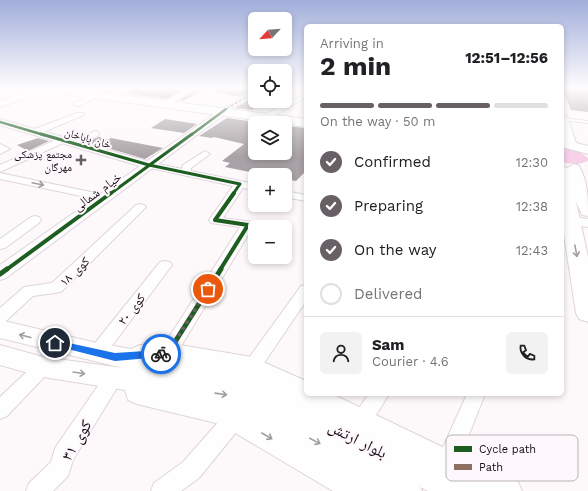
<!DOCTYPE html>
<html lang="en">
<head>
<meta charset="utf-8">
<style>
  body { margin:0; font-family:"Work Sans","Noto Naskh Arabic",sans-serif; background:#f2f2f2; color:#202124; height:100vh; display:flex; flex-direction:column; font-size:15px; white-space:nowrap }
  * { box-sizing:border-box; margin:0 }
  p { font-size:13px; color:#757577 }
  .icon { flex:none; width:22px; height:22px; fill:none; stroke:currentColor; stroke-width:2; stroke-linecap:round; stroke-linejoin:round }
  .map { position:relative; flex:1; overflow:hidden }
  .sheet { position:absolute; left:304px; top:24px; width:260px; height:372px; display:flex; flex-direction:column; background:#fff; border-radius:6px; box-shadow:0 2px 6px #0003 }
  .sheet>* { flex:none }
  .needle { width:26px; rotate:244deg }
  .buttons { position:absolute; left:248px; top:12px; display:grid; gap:8px }
  .buttons a { display:grid; place-items:center; width:44px; height:44px; border-radius:6px; background:#fff; box-shadow:0 2px 6px #0003; font-size:20px }
  .pin { position:absolute; display:grid; place-items:center; width:34px; height:34px; color:#fff; margin:-17px; border:2px solid #fff; border-radius:50%; box-shadow:0 1px 4px #0007 }
  .courier { position:absolute; display:grid; place-items:center; width:40px; height:40px; margin:-20px; border:3px solid #1a73e8; border-radius:50%; background:#fff; color:#222; box-shadow:0 1px 5px #0007 }
  .headline em { font-style:normal; font-weight:700 }
  .headline div { display:flex; flex-direction:column-reverse }
  .headline { display:flex; align-items:center; justify-content:space-between; height:68px; padding:0 16px }
  h1 { font-size:26px; font-weight:700; line-height:30px }
  .bar { display:grid; grid-template-columns:repeat(4,1fr); gap:6px 4px; align-content:center; height:48px; padding:0 16px }
  .bar i { height:5px; border-radius:3px; background:#e0e0e0 }
  .bar .active { background:#686065 }
  .bar p { grid-column:span 4 }
  .line { display:flex; align-items:center; gap:10px; padding:0 16px; border-top:1px solid #e0e0e0 }
  .line div { flex:1 }
  .round { display:grid; place-items:center; flex:none; width:42px; height:42px; border-radius:6px; background:#f2f2f2 }
  ol { padding:0 16px; list-style:none }
  li { display:flex; align-items:center; gap:12px; height:44px }
  li p { margin-inline-start:auto }
  li .icon { padding:4px; border-radius:50%; background:#686065; color:#fff; stroke-width:4 }
  li:last-child { color:#757577 }
  li i { width:22px; height:22px; border:2px solid #e0e0e0; border-radius:50% }
  .map>svg:first-child { display:block }
  .green { fill:#f6d1e8 }
  .building { fill:#a9a2a6 }
  .lines { fill:none; stroke-linecap:round; stroke-linejoin:round }
  .service-casing { stroke:#ddd5da; stroke-width:2 }
  .pedestrian-casing { stroke:#ddd5da; stroke-width:2 }
  .minor-casing { stroke:#ddd5da; stroke-width:2 }
  .tertiary-casing { stroke:#ddd5da; stroke-width:2 }
  .secondary-casing { stroke:#ddd5da; stroke-width:2 }
  .primary-casing { stroke:#ddd5da; stroke-width:2 }
  .service { fill:#fffefe; fill-rule:evenodd }
  .pedestrian { fill:#fffefe; fill-rule:evenodd }
  .minor { fill:#fffefe; fill-rule:evenodd }
  .tertiary { fill:#fffefe; fill-rule:evenodd }
  .secondary { fill:#fffefe; fill-rule:evenodd }
  .primary { fill:#fffefe; fill-rule:evenodd }
  .quiet { stroke:#8d6e63; stroke-width:1.5; stroke-dasharray:3.5 1.5; stroke-linecap:butt }
  .cycleway-far3-casing { stroke:#fef8fc; stroke-width:4 }
  .cycleway-far2-casing { stroke:#fef8fc; stroke-width:5 }
  .cycleway-far1-casing { stroke:#fef8fc; stroke-width:6 }
  .cycleway-casing { stroke:#fef8fc; stroke-width:8 }
  .cycleway-far3 { stroke:#1b5e20; stroke-width:2.5 }
  .cycleway-far2 { stroke:#1b5e20; stroke-width:3 }
  .cycleway-far1 { stroke:#1b5e20; stroke-width:4 }
  .cycleway { stroke:#1b5e20; stroke-width:5 }
  .oneway { stroke:#a29ea0 }
  .route { fill:#1a73e8 }
  .done { stroke:#686065; stroke-width:4; stroke-dasharray:0 7.2 }
  .poi-dot { fill:#686065; stroke:#fef8fc; stroke-width:1.5 }
  .labels { text-anchor:middle; stroke-width:4; stroke-linejoin:round; paint-order:stroke }
  .far-street-label { font-size:11px; fill:#170d14; stroke:#fef8fc }
  .far-poi-label { font-size:11px; fill:#170d14; stroke:#fef8fc; text-anchor:end }
  .street-label { font-size:13px; fill:#170d14; stroke:#fef8fc }
  .near-street-label { font-size:16px; fill:#170d14; stroke:#fef8fc }
  .key { fill:#fef8fc; stroke:#b9b2b6; stroke-width:1 }
  .key-label { font-size:11px; fill:#170d14 }
</style>
</head>
<body>
<div class="map">
<svg width="588" height="491" viewBox="0 0 588 491">
  <rect width="100%" height="100%" fill="#fdf9fb"/>
  <polygon class="green" points="562,146 577,150 588,158 588,161 579,164 562,163"/>
  <g class="building">
    <polygon points="129,88 185,88 167,99 129,94"/>
    <polygon points="197,88 207,88 183,101 180,100"/>
    <polygon points="216,88 255,88 255,89 240,97 216,92"/>
    <polygon points="562,88 588,88 588,112 571,110"/>
    <polygon points="255,96 255,101 263,101 252,110 235,108"/>
    <polygon points="227,118 255,122 255,153 285,153 285,126 306,128 306,171 296,181 285,179 285,175 265,175 225,167 230,163 222,161 244,144 214,137 212,138 199,136"/>
    <polygon points="165,119 197,124 184,133 151,128"/>
    <polygon points="99,137 108,140 111,138 163,148 145,159 87,142"/>
    <polygon points="38,138 49,141 28,151 17,145"/>
  </g>
  <g class="lines">
    <defs>
      <polygon id="service" points="562,118 588,121 588,123 562,120"/>
      <g id="pedestrian">
        <polygon points="111,88 118,88 105,94 100,93"/>
        <polygon points="255,90 255,94 228,110 223,109"/>
      </g>
      <g id="minor">
        <polygon points="0,88 10,88 0,92"/>
        <polygon points="188,88 196,88 173,103 170,103 166,101"/>
        <polygon points="97,93 99,94 99,96 79,106 76,106 72,104"/>
        <polygon points="301,96 303,97 303,99 273,116 270,116 266,114"/>
        <polygon points="77,113 83,113 84,115 38,134 35,135 31,132 32,130"/>
        <polygon points="95,131 98,132 99,134 98,136 77,145 74,146 70,143"/>
        <polygon points="62,137 66,140 65,142 0,172 0,165"/>
        <polygon points="0,144 10,149 0,154"/>
        <polygon points="205,151 210,154 191,168 191,171 255,184 255,190 243,188 223,218 252,222 254,225 174,358 168,360 162,358 159,353 162,348 240,227 211,223 209,220 233,186 146,167 144,165 149,162 182,169 183,165"/>
        <polygon points="0,173 105,195 111,198 105,201 0,179"/>
        <polygon points="285,191 306,195 306,201 285,197"/>
        <polygon points="140,204 144,205 146,207 61,292 33,296 6,321 0,323 0,308 24,287 52,283 136,205"/>
        <polygon points="562,215 588,219 588,227 562,223"/>
        <polygon points="35,216 39,217 41,220 39,223 5,248 0,249 0,239 31,217"/>
        <polygon points="165,261 170,262 172,265 103,358 97,360 91,358 88,353 91,348 160,262"/>
        <polygon points="306,285 306,301 258,372 252,375 246,372 243,367 246,362 301,286"/>
        <polygon points="43,359 49,362 52,367 49,372 7,416 0,419 0,397 37,362"/>
        <polygon points="109,378 116,380 118,386 73,460 68,476 53,491 26,491 29,483 51,462 55,448 102,380"/>
        <polygon points="369,394 389,394 367,430 360,433 353,430 350,423 353,416"/>
        <polygon points="467,394 485,394 454,473 446,476 438,473 435,465"/>
        <polygon points="235,409 242,411 245,418 242,425 199,478 181,491 151,491 154,483 183,462 228,411"/>
      </g>
      <polygon id="tertiary" points="226,106 231,109 229,111 6,278 0,280 0,265 140,166 0,125 0,119 147,161"/>
      <g id="secondary">
        <polygon points="38,88 52,88 50,90 0,107 0,101"/>
        <polygon points="0,320 97,343 131,349 140,345 168,343 252,357 306,381 306,394 332,394 457,454 517,480 522,491 428,491 420,487 422,491 333,491 225,427 216,423 137,404 128,400 125,390 43,377 0,365 0,345 43,357 123,368 0,338"/>
      </g>
      <g id="primary">
        <polygon points="38,88 66,88 306,119 306,127 43,91"/>
        <polygon points="562,115 566,116 568,119 576,143 588,146 588,154 562,147"/>
        <path d="M574 164 579 166C588 181 588 199 588 216L582 215 576 202 588 257V322L579 319 576 313 562 222V166L567 168Z"/>
      </g>
    </defs>
    <use href="#service" class="service-casing"/>
    <use href="#pedestrian" class="pedestrian-casing"/>
    <use href="#minor" class="minor-casing"/>
    <use href="#tertiary" class="tertiary-casing"/>
    <use href="#secondary" class="secondary-casing"/>
    <use href="#primary" class="primary-casing"/>
    <use href="#service" class="service"/>
    <use href="#pedestrian" class="pedestrian"/>
    <use href="#minor" class="minor"/>
    <use href="#tertiary" class="tertiary"/>
    <use href="#secondary" class="secondary"/>
    <use href="#primary" class="primary"/>
    <g class="quiet">
      <polyline points="103,93 115,88"/>
      <polyline points="226,109 255,92"/>
    </g>
    <defs>
      <g id="cycleway-far3">
        <polyline points="0,122 44,135"/>
        <polyline points="191,135 226,109"/>
      </g>
      <g id="cycleway-far2">
        <polyline points="41,134 149,165 240,184 233,194"/>
        <polyline points="110,194 192,134"/>
      </g>
      <g id="cycleway-far1">
        <polyline points="6,270 111,193"/>
        <polyline points="220,270 248,225 215,220 234,193"/>
      </g>
      <g id="cycleway">
        <polyline points="0,274 7,269"/>
        <polyline points="168,353 221,269"/>
      </g>
    </defs>
    <use href="#cycleway-far3" class="cycleway-far3-casing"/>
    <use href="#cycleway-far2" class="cycleway-far2-casing"/>
    <use href="#cycleway-far1" class="cycleway-far1-casing"/>
    <use href="#cycleway" class="cycleway-casing"/>
    <use href="#cycleway-far3" class="cycleway-far3"/>
    <use href="#cycleway-far2" class="cycleway-far2"/>
    <use href="#cycleway-far1" class="cycleway-far1"/>
    <use href="#cycleway" class="cycleway"/>
  </g>
  <defs><path id="oneway-shaft" d="M-6 0H5M1.5-3L5.5 0L1.5 3" fill="none" stroke-width="1.6" stroke-linecap="round" stroke-linejoin="round"/></defs>
  <g class="oneway">
    <use href="#oneway-shaft" transform="translate(38 184) rotate(12)"/>
    <use href="#oneway-shaft" transform="translate(576 251) rotate(79)"/>
    <use href="#oneway-shaft" transform="translate(25 336) rotate(-166)"/>
    <use href="#oneway-shaft" transform="translate(79 373) rotate(9)"/>
    <use href="#oneway-shaft" transform="translate(221 394) rotate(8)"/>
    <use href="#oneway-shaft" transform="translate(267 436) rotate(30)"/>
    <use href="#oneway-shaft" transform="translate(315 441) rotate(28)"/>
  </g>
  <linearGradient id="sky" x2="0" y2="1"><stop stop-color="#a1aeda"/><stop offset="0.56" stop-color="#fefcfd"/><stop offset="1" stop-color="#fefcfd" stop-opacity="0"/></linearGradient>
  <rect width="588" height="157" fill="url(#sky)"/>
  <polygon class="route" points="55,340 115,353 161,350 166,354 161,357 115,361 52,345 51,343 52,341"/>
  <g class="lines">
    <polyline class="done" points="161,354 168,353 208,289"/>
  </g>
  <path class="poi-dot" d="M79 154h4v4h4v4h-4v4h-4v-4h-4v-4h4z"/>
  <g class="labels">
    <g class="far-street-label">
      <text transform="translate(88 138) rotate(16)" y="4">خان باباخان</text>
    </g>
    <g class="far-poi-label">
      <text x="72" y="158">مجتمع پزشکی<tspan x="72" dy="13">مهرگان</tspan></text>
    </g>
    <g class="street-label">
      <text transform="translate(97 191) rotate(-36)" y="5">خیام شمالی</text>
      <text transform="translate(74 271) rotate(-44)" y="5">کوی ۱۸</text>
      <text transform="translate(131 309) rotate(-52)" y="5">کوی ۲۰</text>
    </g>
    <g class="near-street-label">
      <text transform="translate(358 439) rotate(27)" y="6">بلوار ارتش</text>
      <text transform="translate(76 440) rotate(-60)" y="6">کوی ۳۱</text>
    </g>
  </g>
  <rect x="446" y="435" width="132" height="46" rx="6" class="key"/>
  <rect x="454" y="446" width="18" height="6" fill="#1b5e20"/>
  <rect x="454" y="464" width="18" height="6" fill="#8d6e63"/>
  <g class="key-label">
    <text x="479" y="453">Cycle path</text>
    <text x="479" y="471">Path</text>
  </g>
</svg>
<div class="buttons">
<a><svg class="needle" viewBox="-14 -14 28 28"><path d="M0-13l5 13h-10z" fill="#e53935"/><path d="M0 13l5-13h-10z" fill="#757577"/></svg></a>
<a><svg class="icon" aria-label="locate" viewBox="0 0 24 24"><circle cx="12" cy="12" r="6"/><path d="M12 2v4M12 18v4M2 12h4M18 12h4"/></svg></a>
<a><svg class="icon" aria-label="layers" viewBox="0 0 24 24"><path d="M12 4l9 5-9 5-9-5zM3 14l9 5 9-5"/></svg></a>
<a>+</a>
<a>−</a>
</div>
<div class="pin" style="left:208px;top:289px;background:#ea580c"><svg class="icon" aria-label="bag" viewBox="0 0 24 24"><path d="M5 8h14l-1 12H6zM9 8a3 3 0 0 1 6 0"/></svg></div>
<div class="pin" style="left:55px;top:343px;background:#1f2937"><svg class="icon" aria-label="home" viewBox="0 0 24 24"><path d="M3 11l9-7 9 7M6 9v11h12V9"/></svg></div>
<div class="courier" style="left:161px;top:354px"><svg class="icon" aria-label="bike" viewBox="0 0 24 24"><circle cx="6" cy="16" r="4"/><circle cx="18" cy="16" r="4"/><path d="M6 16l4-8h5l3 8M10 8l3 8H6M13 5h3"/></svg></div>
<section class="sheet">
<div class="headline"><div><h1>2 min</h1><p>Arriving in</p></div><em>12:51–12:56</em></div>
<div class="bar"><i class="active"></i><i class="active"></i><i class="active"></i><i></i><p>On the way · 50 m</p></div>
<ol>
<li><svg class="icon" aria-label="check" viewBox="0 0 24 24"><path d="M5 12l5 5 9-10"/></svg>Confirmed<p>12:30</p></li>
<li><svg class="icon" aria-label="check" viewBox="0 0 24 24"><path d="M5 12l5 5 9-10"/></svg>Preparing<p>12:38</p></li>
<li><svg class="icon" aria-label="check" viewBox="0 0 24 24"><path d="M5 12l5 5 9-10"/></svg>On the way<p>12:43</p></li>
<li><i></i>Delivered</li>
</ol>
<div class="line" style="height:72px"><a class="round"><svg class="icon" aria-label="person" viewBox="0 0 24 24"><circle cx="12" cy="8" r="4"/><path d="M4 21q1-7 8-7t8 7"/></svg></a><div><b>Sam</b><p>Courier · 4.6</p></div><a class="round"><svg class="icon" aria-label="phone" viewBox="0 0 24 24"><path d="M5 4h4l2 5-3 2q2 4 5 5l2-3 5 2v4C11 20 4 13 5 4z"/></svg></a></div>
</section>
</div>
</body>
</html>
